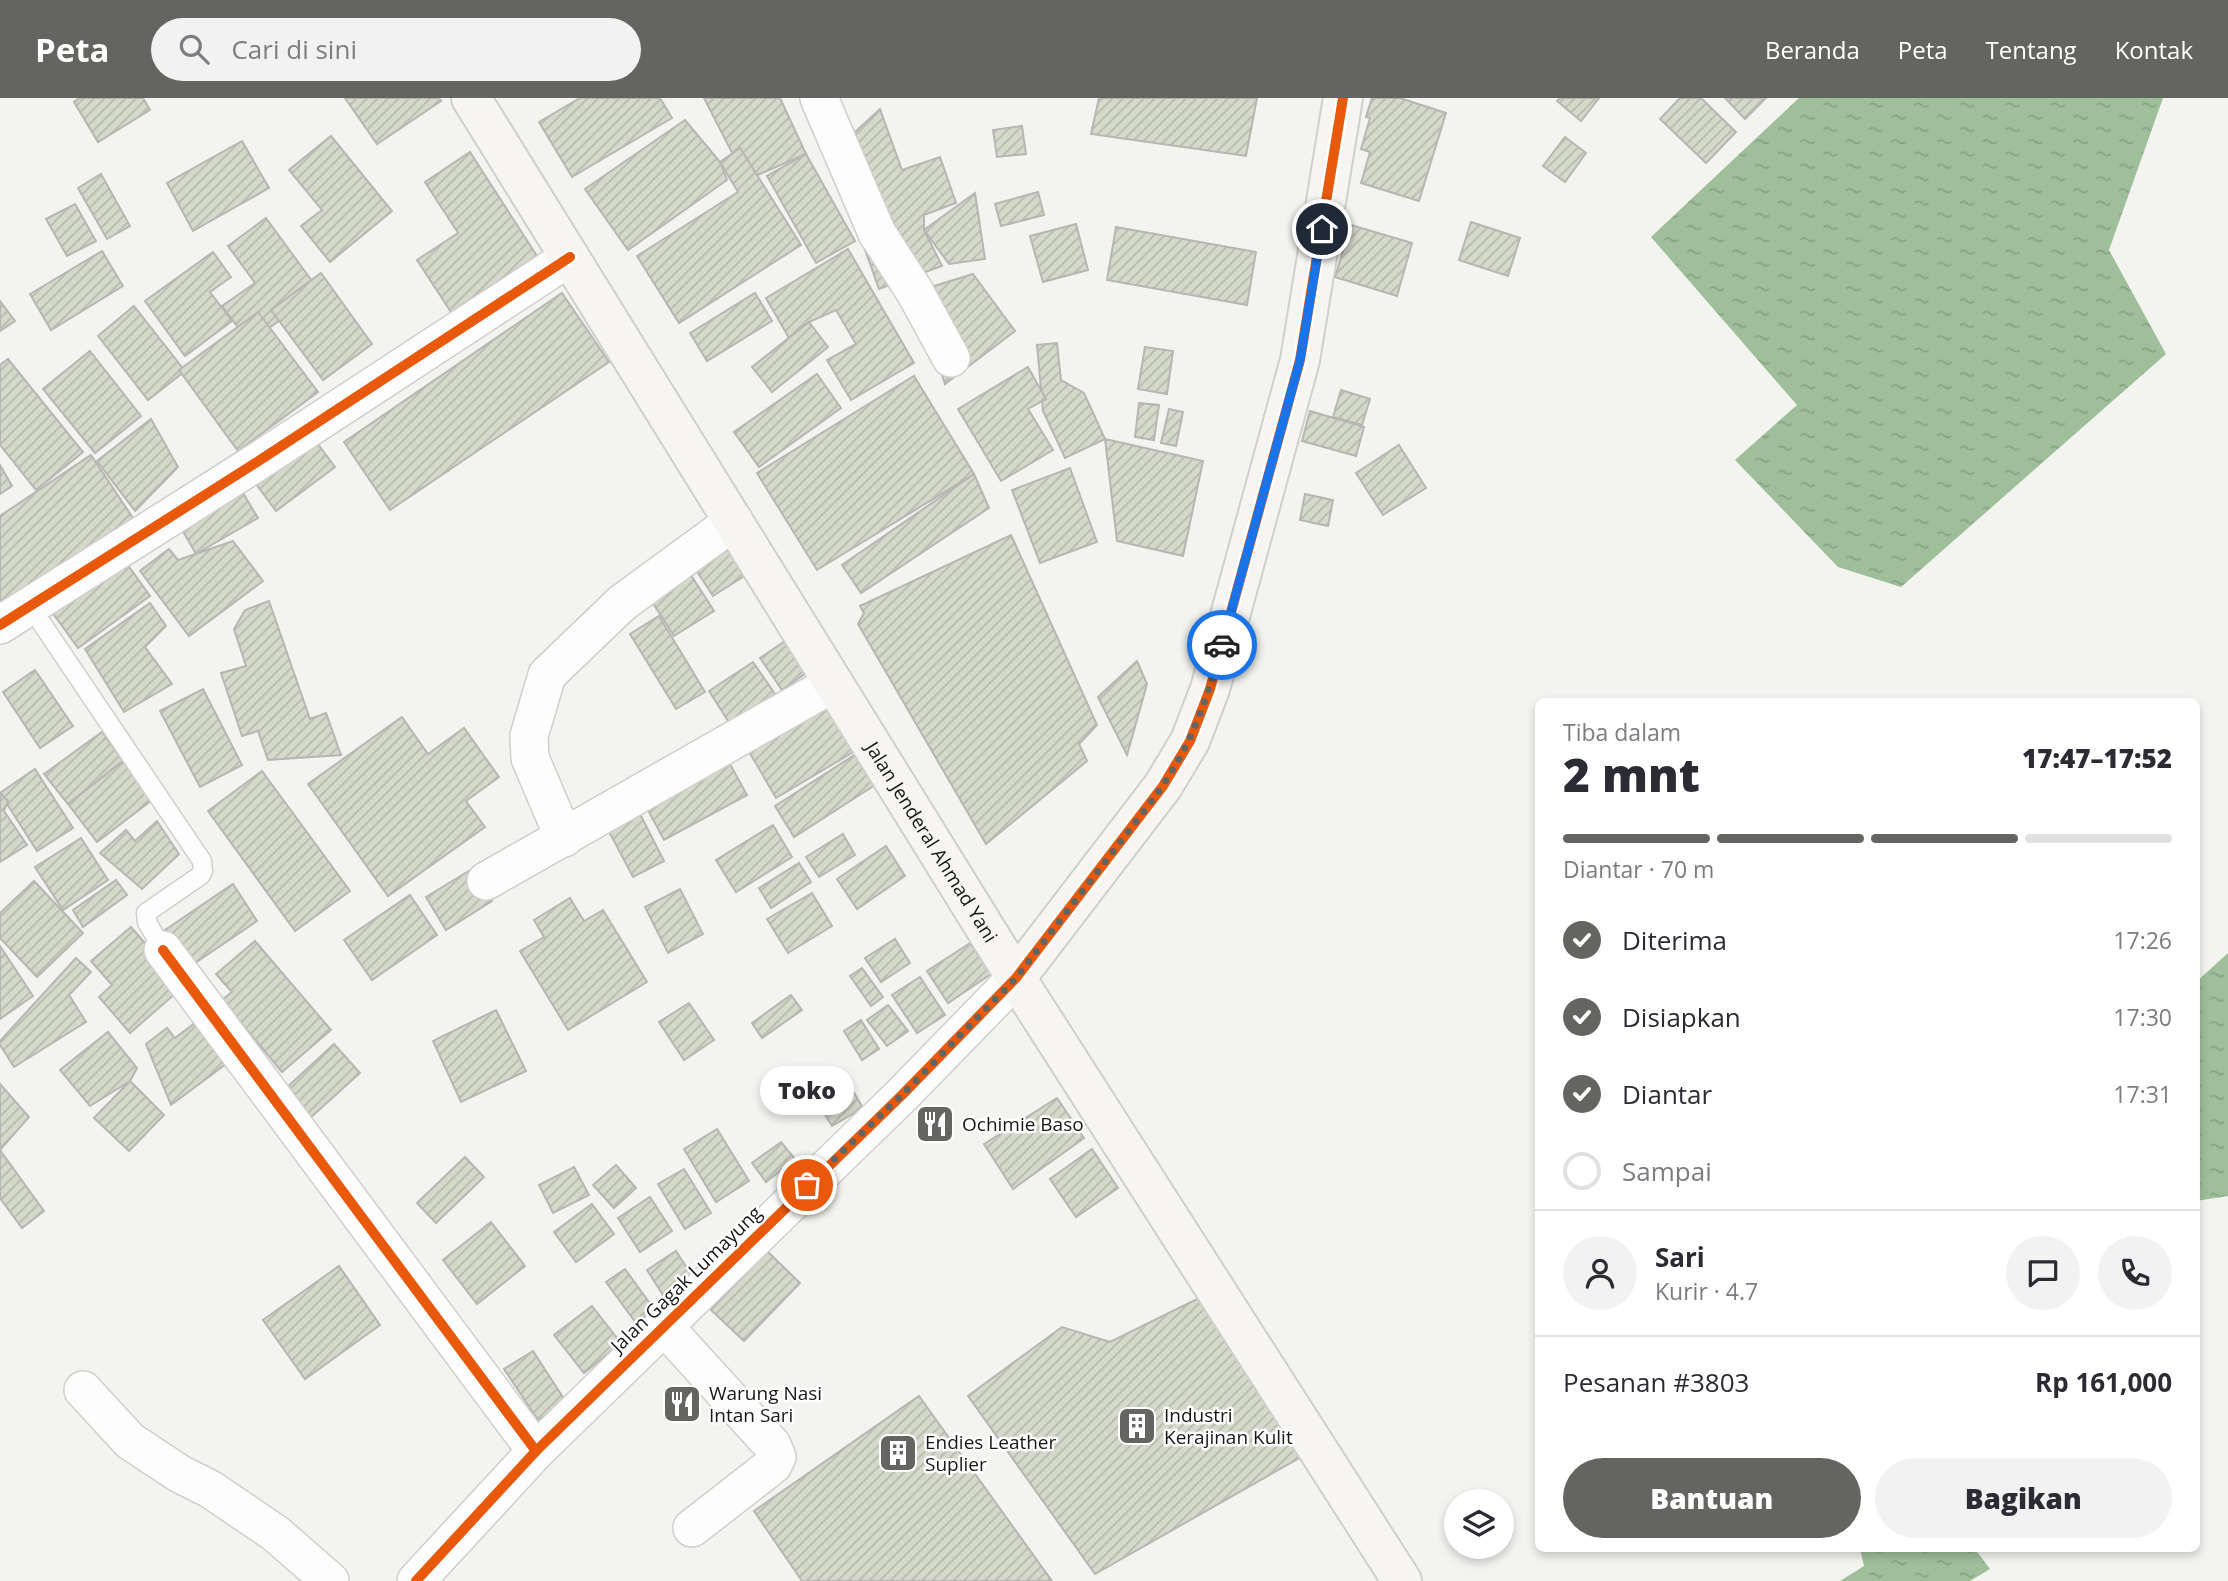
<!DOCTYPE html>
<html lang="id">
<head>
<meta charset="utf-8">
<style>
  body { margin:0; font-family:"Open Sans",sans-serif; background:#f2f2f3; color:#2b2b33; height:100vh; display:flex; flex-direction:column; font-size:26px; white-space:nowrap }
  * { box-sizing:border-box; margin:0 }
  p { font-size:23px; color:#7c7c81 }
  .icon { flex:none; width:38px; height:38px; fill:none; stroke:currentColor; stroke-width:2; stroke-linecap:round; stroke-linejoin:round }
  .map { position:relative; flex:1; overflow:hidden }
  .details { position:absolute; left:1535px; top:600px; width:665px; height:854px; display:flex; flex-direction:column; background:#fff; border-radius:10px; box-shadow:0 4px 10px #0003 }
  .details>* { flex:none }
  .fabs { position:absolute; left:1444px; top:1391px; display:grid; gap:14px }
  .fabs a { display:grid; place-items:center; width:70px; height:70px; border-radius:50%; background:#fff; box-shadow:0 4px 10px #0003; font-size:35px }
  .pin { position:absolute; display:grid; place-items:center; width:60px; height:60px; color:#fff; margin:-30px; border:4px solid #fff; border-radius:50%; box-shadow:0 2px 7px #0007 }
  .courier { position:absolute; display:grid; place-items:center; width:70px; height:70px; margin:-35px; border:5px solid #1a73e8; border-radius:50%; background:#fff; color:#222; box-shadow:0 2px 9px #0007 }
  .bubble { position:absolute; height:49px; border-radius:24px; background:#fff; box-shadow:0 4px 10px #0003; font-size:23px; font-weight:800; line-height:49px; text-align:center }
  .head em { font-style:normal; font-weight:800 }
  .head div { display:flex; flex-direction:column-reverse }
  .head { display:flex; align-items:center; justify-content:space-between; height:119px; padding:0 28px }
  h1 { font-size:46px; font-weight:800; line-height:52px }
  .bar { display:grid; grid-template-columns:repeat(4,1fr); gap:10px 7px; align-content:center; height:84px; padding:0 28px }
  .bar i { height:9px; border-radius:5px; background:#e1e1e2 }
  .bar .current { background:#646461 }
  .bar p { grid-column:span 4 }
  .line { display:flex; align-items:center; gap:18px; padding:0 28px; border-top:2px solid #e1e1e2 }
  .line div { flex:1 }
  .round { display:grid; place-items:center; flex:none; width:74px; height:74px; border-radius:37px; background:#f2f2f3 }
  ol { padding:0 28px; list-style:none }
  li { display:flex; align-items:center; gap:21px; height:77px }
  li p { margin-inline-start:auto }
  li .icon { padding:7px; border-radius:50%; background:#646461; color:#fff; stroke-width:4 }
  li:last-child { color:#7c7c81 }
  li i { width:38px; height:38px; border:4px solid #e1e1e2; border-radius:50% }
  .button { display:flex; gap:14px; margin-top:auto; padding:14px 28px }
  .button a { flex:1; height:80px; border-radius:42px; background:#646461; color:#fff; font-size:28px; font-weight:800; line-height:80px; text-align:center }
  .button a+a { background:#f2f2f3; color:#2b2b33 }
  header { display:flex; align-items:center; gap:42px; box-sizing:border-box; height:98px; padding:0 35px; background:#646461; color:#fff }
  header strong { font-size:33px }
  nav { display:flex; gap:38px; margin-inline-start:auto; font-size:24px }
  .search { width:490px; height:63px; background:#f2f2f3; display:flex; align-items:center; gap:18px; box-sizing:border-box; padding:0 24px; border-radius:38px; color:#7c7c81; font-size:26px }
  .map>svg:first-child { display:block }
  .water { fill:url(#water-ripples) }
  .building { fill:url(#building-hatch); stroke:#b6b6b4; stroke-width:2 }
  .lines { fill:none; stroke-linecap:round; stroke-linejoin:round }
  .lane-casing { stroke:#cfcfcc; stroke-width:21 }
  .street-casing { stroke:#cfcfcc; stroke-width:40 }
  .secondary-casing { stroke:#cfcfcc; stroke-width:42 }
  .lane { stroke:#fdfdfd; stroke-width:18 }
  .street { stroke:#fdfdfd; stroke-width:37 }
  .secondary { stroke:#f6f5f2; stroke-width:38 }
  .cycleway-casing { stroke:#fff; stroke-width:15 }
  .cycleway { stroke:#e8590c; stroke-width:10 }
  .done { stroke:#646461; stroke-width:7; stroke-dasharray:0 12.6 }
  .route { stroke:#1a73e8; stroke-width:9 }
  .labels { text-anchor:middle; stroke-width:5; stroke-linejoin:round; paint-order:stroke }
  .street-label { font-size:19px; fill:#171715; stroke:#fff }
  .poi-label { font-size:19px; fill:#171715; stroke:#fff; text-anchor:start }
</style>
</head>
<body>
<header>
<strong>Peta</strong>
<div class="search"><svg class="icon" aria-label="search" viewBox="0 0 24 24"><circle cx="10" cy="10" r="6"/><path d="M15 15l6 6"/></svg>Cari di sini</div>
<nav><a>Beranda</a><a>Peta</a><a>Tentang</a><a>Kontak</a></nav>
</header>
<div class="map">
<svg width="2228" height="1483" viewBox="0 0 2228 1483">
  <defs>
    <pattern id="water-ripples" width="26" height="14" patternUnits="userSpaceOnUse" patternTransform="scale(1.75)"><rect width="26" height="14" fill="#9ebf9a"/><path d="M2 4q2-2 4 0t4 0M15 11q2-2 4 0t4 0" fill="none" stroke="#87a384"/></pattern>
    <pattern id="building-hatch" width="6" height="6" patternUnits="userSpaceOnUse" patternTransform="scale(1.75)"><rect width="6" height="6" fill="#d5d9ca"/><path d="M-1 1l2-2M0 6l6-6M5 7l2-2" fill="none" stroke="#b6baad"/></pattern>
  </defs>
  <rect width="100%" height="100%" fill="#f3f3ef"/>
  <g class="water">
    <polygon points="1799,0 2163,0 2109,152 2166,256 1901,489 1838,469 1735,362 1797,307 1651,139"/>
    <polygon points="2228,855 2228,1098 2196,1103 2196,884"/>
    <polygon points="1860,1451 1975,1451 1990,1471 1970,1483 1840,1483 1864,1468"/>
  </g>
  <g class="building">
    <polygon points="79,0 143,0 150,12 98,44 74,4"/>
    <polygon points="345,0 439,0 441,3 377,46"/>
    <polygon points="580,0 660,0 672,20 572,79 539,24"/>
    <polygon points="704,0 780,0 806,56 746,82"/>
    <polygon points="1099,0 1257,0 1246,58 1091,36"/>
    <polygon points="1372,0 1400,0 1446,15 1419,103 1361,85 1370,54 1361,51 1370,20 1366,19"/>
    <polygon points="1560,0 1599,0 1581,23 1557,3"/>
    <polygon points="1680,0 1701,0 1736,34 1706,65 1660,21"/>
    <polygon points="1725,0 1766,0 1745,21"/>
    <polygon points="880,11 902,72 940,59 956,105 924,117 924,132 942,168 879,191 831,56"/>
    <polygon points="685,22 720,64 727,82 628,152 585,91"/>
    <polygon points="1022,28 1026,56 997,59 993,32"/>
    <polygon points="331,38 392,113 330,164 301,128 322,112 289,72"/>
    <polygon points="1565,39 1586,55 1565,84 1543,68"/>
    <polygon points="242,43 269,90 193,133 167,85"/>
    <polygon points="740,50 801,147 679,225 637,158 738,94 720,64"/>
    <polygon points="470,54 537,158 451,214 417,162 458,135 425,84"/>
    <polygon points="806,56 855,143 816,165 767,78"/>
    <polygon points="101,76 130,128 107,141 78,90"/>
    <polygon points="1038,94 1044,117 1001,128 995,106"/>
    <polygon points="975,95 985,161 949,166 924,132"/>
    <polygon points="75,106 96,143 67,158 46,121"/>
    <polygon points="266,120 320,194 249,244 222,208 255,185 228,148"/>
    <polygon points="1471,124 1520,140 1508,178 1459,162"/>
    <polygon points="1076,126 1088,172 1043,184 1030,138"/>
    <polygon points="1351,127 1412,145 1397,198 1335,179"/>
    <polygon points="1116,129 1256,154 1247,207 1107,182"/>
    <polygon points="848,151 914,265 851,302 827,262 856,246 836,212 809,224 789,240 766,200"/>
    <polygon points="102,153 123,188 51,232 30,196"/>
    <polygon points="213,154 231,179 210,194 232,223 185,258 145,203"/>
    <polygon points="321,175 372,246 323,282 271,212"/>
    <polygon points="973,176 1015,233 945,286 915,194"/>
    <polygon points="562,195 609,264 390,412 344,344"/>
    <polygon points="755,195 772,223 707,263 690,235"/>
    <polygon points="0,203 15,223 0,233"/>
    <polygon points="134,208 185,273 148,302 98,238"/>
    <polygon points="258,214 318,294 238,353 179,272"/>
    <polygon points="809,224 828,249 772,294 752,269"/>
    <polygon points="1057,245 1061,282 1084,295 1105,341 1065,360 1043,313 1037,247"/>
    <polygon points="1145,249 1173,253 1167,296 1138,291"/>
    <polygon points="90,253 141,318 95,355 43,291"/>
    <polygon points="8,261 83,354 36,392 0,347 0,267"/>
    <polygon points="1028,269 1046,301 1028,311 1053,352 1001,383 958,311"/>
    <polygon points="817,276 841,310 759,369 734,334"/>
    <polygon points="914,278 974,376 817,472 757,375"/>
    <polygon points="1341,292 1370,301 1362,327 1333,319"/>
    <polygon points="1139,305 1159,307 1154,342 1135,339"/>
    <polygon points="1169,311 1183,314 1176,348 1161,345"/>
    <polygon points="1310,313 1364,329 1356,358 1302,343"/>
    <polygon points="151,321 178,369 135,413 97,363"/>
    <polygon points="312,338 335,369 276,413 253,382"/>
    <polygon points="1105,341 1203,363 1183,458 1117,443"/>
    <polygon points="1399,347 1426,390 1383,417 1356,375"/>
    <polygon points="91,357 133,420 0,508 0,418"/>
    <polygon points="0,367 12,388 0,396"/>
    <polygon points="1070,370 1097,444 1040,465 1012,392"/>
    <polygon points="974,376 989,410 861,495 842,467"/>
    <polygon points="226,394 243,395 258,420 196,456 177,423"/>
    <polygon points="1305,396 1333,402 1328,428 1300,422"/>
    <polygon points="1011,437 1097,627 1079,646 1087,663 986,746 858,526 864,515 860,508"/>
    <polygon points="233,443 263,483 189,538 140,473 169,451 178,462"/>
    <polygon points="729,451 746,477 713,498 696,472"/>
    <polygon points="125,463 150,498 78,550 52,514"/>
    <polygon points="689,474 714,513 674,538 649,499"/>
    <polygon points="269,503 310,621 326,615 341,657 268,662 258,633 242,638 221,575 246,568 234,531 245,512"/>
    <polygon points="150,505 166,528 145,549 172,586 124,614 85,551"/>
    <polygon points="659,518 705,594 676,611 630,536"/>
    <polygon points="788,541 809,573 782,592 760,560"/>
    <polygon points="1137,563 1147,586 1127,657 1098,599"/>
    <polygon points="753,564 775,596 730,626 709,593"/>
    <polygon points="35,572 73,628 40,650 3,594"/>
    <polygon points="203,591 242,667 200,689 160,613"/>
    <polygon points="829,595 862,649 776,700 744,645"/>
    <polygon points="402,619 428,656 464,630 499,679 466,703 485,729 388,798 308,686"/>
    <polygon points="102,634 123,663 68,706 44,676"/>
    <polygon points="856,656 875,687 794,739 775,708"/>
    <polygon points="725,657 747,697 664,742 642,701"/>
    <polygon points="123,663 152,702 97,744 68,706"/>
    <polygon points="35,671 73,730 37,753 0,695"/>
    <polygon points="262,673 350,793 295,833 208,713"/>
    <polygon points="0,695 8,703 4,713 27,747 0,764"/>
    <polygon points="637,710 664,763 633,779 605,726"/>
    <polygon points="157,723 179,756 142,791 100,755 126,732 135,743"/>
    <polygon points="773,727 792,759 736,794 716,762"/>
    <polygon points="843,736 855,757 819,779 806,759"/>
    <polygon points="81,740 108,782 63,812 35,769"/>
    <polygon points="886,748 905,778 857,811 837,781"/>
    <polygon points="799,765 811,784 771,810 759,790"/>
    <polygon points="472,771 492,803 446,832 426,799"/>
    <polygon points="116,782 127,797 83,829 73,812"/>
    <polygon points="34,783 83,835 37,879 0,840 0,815"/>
    <polygon points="233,786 257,823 189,869 165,832"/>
    <polygon points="680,791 703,836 668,855 645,809"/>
    <polygon points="812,795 832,828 788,855 767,821"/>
    <polygon points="410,797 437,837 372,882 344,842"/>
    <polygon points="570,800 584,823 603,812 647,884 568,932 520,853 544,839 534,822"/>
    <polygon points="131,829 183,889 130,935 99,899 112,887 91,863"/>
    <polygon points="895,841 910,865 881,884 865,860"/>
    <polygon points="255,843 331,932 282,974 222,902 232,894 216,876"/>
    <polygon points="970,845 991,876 948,905 927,873"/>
    <polygon points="0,848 33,898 0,921"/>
    <polygon points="76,860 91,874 69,897 86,924 14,969 0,947 0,943"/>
    <polygon points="862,870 883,899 871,908 850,878"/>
    <polygon points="920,879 945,917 917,935 892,897"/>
    <polygon points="791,897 802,912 762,940 752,925"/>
    <polygon points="689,905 714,942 684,962 659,924"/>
    <polygon points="888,907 908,933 887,948 867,922"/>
    <polygon points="496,912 526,973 461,1004 433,943"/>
    <polygon points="861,922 879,951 862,962 844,933"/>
    <polygon points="195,925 226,966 171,1007 146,946 167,930 175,940"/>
    <polygon points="108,934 137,970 130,983 90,1008 60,972"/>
    <polygon points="334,946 360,975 310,1020 284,992"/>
    <polygon points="841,973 863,1010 832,1028 810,992"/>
    <polygon points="130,983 164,1017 129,1053 94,1020"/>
    <polygon points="0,986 29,1019 0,1052"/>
    <polygon points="1057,1000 1084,1040 1013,1091 984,1046"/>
    <polygon points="717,1031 749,1083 716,1104 684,1051"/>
    <polygon points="781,1044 795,1061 766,1084 752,1065"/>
    <polygon points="1092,1051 1118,1090 1076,1119 1050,1081"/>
    <polygon points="0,1052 44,1113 22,1130 0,1100"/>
    <polygon points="465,1059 484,1079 436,1125 417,1105"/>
    <polygon points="616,1067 636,1090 614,1110 593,1087"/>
    <polygon points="574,1069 589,1097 553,1115 539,1087"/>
    <polygon points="684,1071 711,1115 685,1131 658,1086"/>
    <polygon points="650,1099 672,1133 640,1154 618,1120"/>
    <polygon points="592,1106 614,1136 576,1164 554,1134"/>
    <polygon points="491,1124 525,1168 477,1206 443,1162"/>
    <polygon points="676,1153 696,1184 666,1202 647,1172"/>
    <polygon points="767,1153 800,1185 744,1243 711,1212"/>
    <polygon points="339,1168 380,1227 305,1281 263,1222"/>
    <polygon points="625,1171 654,1211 636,1225 606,1184"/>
    <polygon points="1201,1199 1303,1358 1095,1476 968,1298 1062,1229 1110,1244"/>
    <polygon points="592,1208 621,1245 584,1275 554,1237"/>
    <polygon points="533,1253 566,1304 538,1322 504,1271"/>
    <polygon points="919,1298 1052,1483 802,1483 754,1413"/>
  </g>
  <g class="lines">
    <defs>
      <polyline id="lane" points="30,508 202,763 203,773 201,777 146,815 147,824 163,852"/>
      <g id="street">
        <polyline points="819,0 877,135 915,194 951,260"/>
        <polyline points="0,527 257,364 570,159"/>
        <polyline points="564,740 530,660 529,638 547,577 622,505 734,423"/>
        <polyline points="486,783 834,585"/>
        <polyline points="163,852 536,1353"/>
        <polyline points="663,1227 772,1347 777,1359 773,1367 692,1430"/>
        <polyline points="83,1292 130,1343 180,1376 210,1391 275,1435 330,1483"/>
        <polyline points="416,1483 536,1353 902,997 1016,880"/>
      </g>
      <g id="secondary">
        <path id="s1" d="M471 0 1016 880 1402 1483"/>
        <polyline points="1016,880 1163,688 1190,643 1210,591 1300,262 1343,0"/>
      </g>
    </defs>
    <use href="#lane" class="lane-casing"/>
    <use href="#street" class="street-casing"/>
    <use href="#secondary" class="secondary-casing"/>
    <use href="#lane" class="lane"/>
    <use href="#street" class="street"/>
    <use href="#secondary" class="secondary"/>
    <defs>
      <g id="cycleway">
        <polyline points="0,527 257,364 570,159"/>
        <polyline points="163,852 536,1353"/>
        <polyline points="416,1483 536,1353 902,997 1016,880 1163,688 1190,643 1210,591 1300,262 1343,0"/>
      </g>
    </defs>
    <use href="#cycleway" class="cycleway-casing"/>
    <use href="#cycleway" class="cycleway"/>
  </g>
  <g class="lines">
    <path class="done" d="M807 1087 902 997 1016 880 1147 709C1188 656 1204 611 1222 547"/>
    <polyline class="route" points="1222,547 1300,262 1322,131"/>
  </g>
  <defs>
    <symbol id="restaurant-square" viewBox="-11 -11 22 22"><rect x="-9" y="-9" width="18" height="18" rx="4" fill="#646461" stroke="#fff"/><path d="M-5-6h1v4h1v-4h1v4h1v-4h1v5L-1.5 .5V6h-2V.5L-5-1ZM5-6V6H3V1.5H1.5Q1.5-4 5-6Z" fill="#fff"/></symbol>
    <symbol id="building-square" viewBox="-11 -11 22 22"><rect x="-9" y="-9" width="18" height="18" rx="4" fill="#646461" stroke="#fff"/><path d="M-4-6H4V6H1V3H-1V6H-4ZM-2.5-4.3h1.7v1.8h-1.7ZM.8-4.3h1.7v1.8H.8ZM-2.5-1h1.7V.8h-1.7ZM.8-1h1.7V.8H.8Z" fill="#fff"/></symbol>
  </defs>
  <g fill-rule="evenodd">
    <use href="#restaurant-square" x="913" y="1004" width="44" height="44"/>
    <use href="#restaurant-square" x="660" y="1284" width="44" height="44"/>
    <use href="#building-square" x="1115" y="1306" width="44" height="44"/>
    <use href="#building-square" x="876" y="1333" width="44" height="44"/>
  </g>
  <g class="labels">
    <g class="street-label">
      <text dy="7" stroke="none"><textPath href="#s1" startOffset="875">Jalan Jenderal Ahmad Yani</textPath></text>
      <text transform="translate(686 1181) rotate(-44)" y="7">Jalan Gagak Lumayung</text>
    </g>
    <g class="poi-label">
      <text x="962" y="1033">Ochimie Baso</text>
      <text x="709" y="1302">Warung Nasi<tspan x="709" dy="22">Intan Sari</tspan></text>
      <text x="1164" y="1324">Industri<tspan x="1164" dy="22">Kerajinan Kulit</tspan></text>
      <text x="925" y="1351">Endies Leather<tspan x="925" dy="22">Suplier</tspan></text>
    </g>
  </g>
</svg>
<div class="fabs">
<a><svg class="icon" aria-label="layers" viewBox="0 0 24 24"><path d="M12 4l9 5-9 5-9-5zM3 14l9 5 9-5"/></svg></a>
</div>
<div class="pin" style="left:807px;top:1087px;background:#ea580c"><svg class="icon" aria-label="bag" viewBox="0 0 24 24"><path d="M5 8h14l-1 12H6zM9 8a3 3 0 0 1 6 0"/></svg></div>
<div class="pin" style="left:1322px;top:131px;background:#1f2937"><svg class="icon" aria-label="home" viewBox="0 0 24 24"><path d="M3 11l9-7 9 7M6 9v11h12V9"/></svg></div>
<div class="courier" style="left:1222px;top:547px"><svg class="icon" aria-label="car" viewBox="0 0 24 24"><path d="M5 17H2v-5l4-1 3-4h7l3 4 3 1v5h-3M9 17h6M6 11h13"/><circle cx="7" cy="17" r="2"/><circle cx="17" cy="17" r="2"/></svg></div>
<div class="bubble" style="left:760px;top:968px;width:94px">Toko</div>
<section class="details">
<div class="head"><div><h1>2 mnt</h1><p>Tiba dalam</p></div><em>17:47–17:52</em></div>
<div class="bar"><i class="current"></i><i class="current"></i><i class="current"></i><i></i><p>Diantar · 70 m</p></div>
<ol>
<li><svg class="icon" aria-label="check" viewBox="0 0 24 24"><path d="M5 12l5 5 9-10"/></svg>Diterima<p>17:26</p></li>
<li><svg class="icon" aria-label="check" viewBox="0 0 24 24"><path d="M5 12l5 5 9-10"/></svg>Disiapkan<p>17:30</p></li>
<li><svg class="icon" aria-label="check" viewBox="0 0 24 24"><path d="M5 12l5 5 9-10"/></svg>Diantar<p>17:31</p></li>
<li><i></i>Sampai</li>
</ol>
<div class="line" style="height:126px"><a class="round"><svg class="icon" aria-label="person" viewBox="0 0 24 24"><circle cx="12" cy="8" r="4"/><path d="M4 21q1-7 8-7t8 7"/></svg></a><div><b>Sari</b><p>Kurir · 4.7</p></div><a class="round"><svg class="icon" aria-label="chat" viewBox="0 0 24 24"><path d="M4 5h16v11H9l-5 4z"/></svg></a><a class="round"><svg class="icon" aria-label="phone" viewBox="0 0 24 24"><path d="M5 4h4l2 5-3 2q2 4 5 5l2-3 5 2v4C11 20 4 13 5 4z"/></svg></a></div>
<div class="line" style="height:91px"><div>Pesanan #3803</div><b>Rp 161,000</b></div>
<div class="button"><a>Bantuan</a><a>Bagikan</a></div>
</section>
</div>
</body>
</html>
